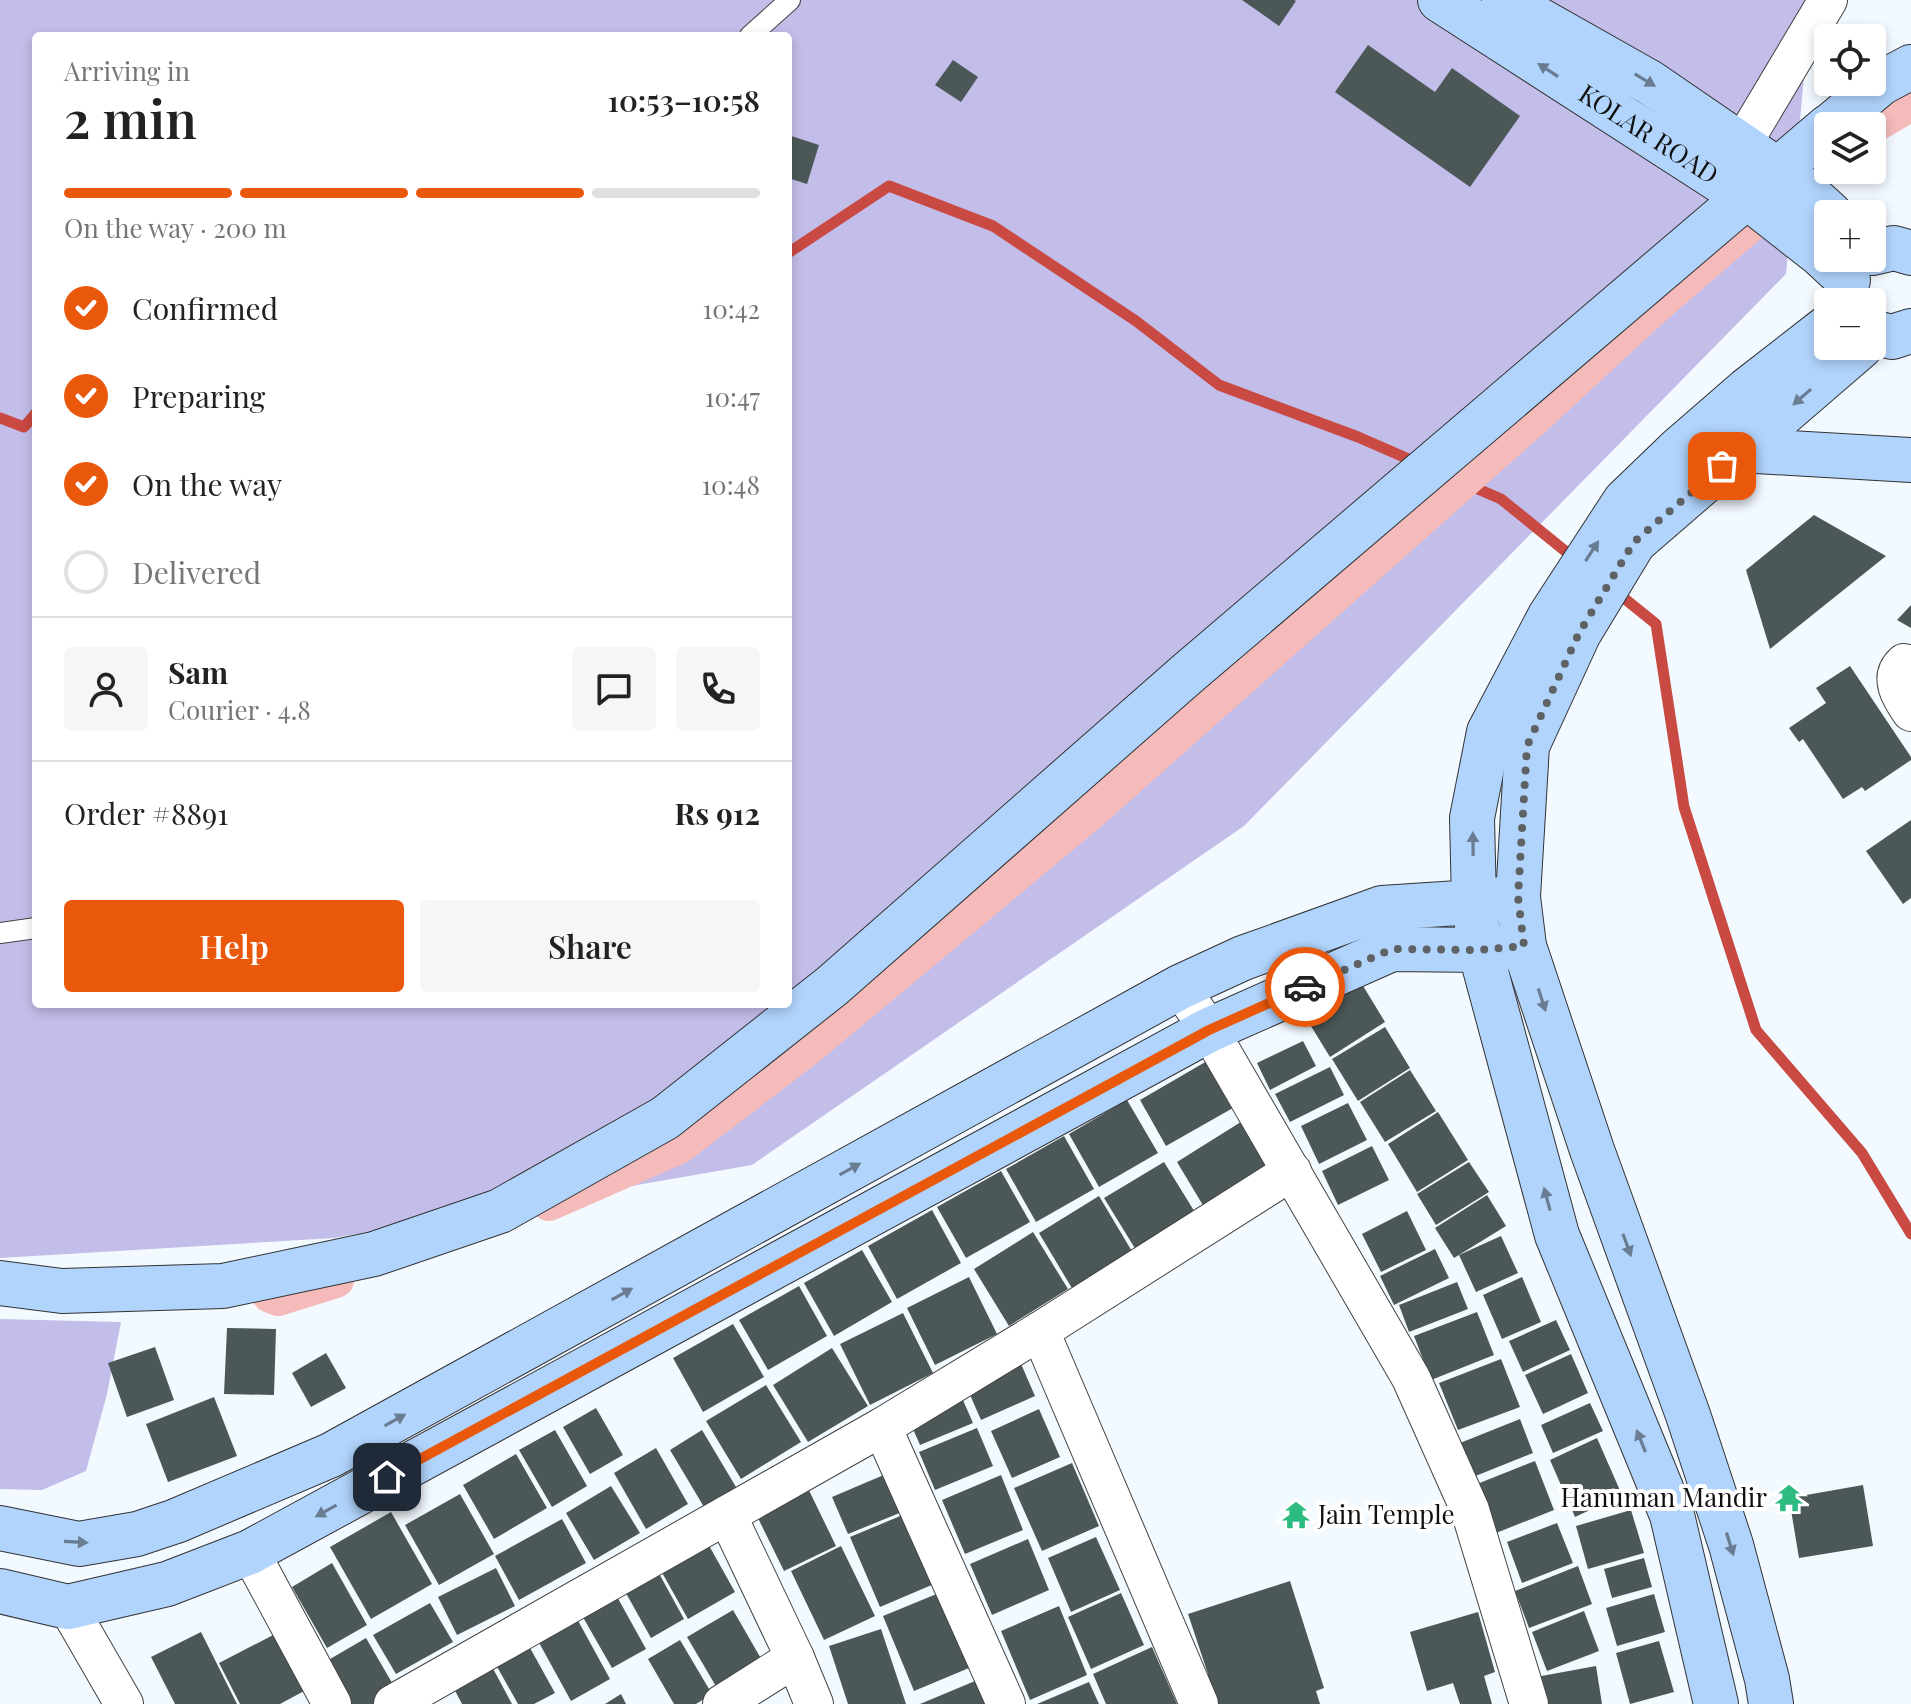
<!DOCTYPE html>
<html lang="en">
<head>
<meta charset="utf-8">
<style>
  body { margin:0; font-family:"Playfair Display",serif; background:#f6f6f6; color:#222; height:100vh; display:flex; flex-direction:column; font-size:30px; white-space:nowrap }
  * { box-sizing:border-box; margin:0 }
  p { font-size:26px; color:#767676 }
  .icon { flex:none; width:44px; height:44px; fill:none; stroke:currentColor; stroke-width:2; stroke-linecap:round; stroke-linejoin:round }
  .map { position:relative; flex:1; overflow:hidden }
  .sheet { position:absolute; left:32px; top:32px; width:760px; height:976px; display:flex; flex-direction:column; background:#fff; border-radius:8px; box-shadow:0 4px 12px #0003 }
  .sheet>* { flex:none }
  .buttons { position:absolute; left:1814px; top:24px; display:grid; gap:16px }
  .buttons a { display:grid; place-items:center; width:72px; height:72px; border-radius:8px; background:#fff; box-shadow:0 4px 12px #0003; font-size:40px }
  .pin { position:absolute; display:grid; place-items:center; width:68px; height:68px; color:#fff; margin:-34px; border-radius:16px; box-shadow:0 4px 12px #0006 }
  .courier { position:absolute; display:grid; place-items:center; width:80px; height:80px; margin:-40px; border:6px solid #ea580c; border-radius:50%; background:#fff; color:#222; box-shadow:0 2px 10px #0007 }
  .summary em { font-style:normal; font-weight:600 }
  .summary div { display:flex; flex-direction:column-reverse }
  .summary { display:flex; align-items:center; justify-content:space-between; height:136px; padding:0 32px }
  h1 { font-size:52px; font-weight:600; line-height:60px }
  .bar { display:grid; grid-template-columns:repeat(4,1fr); gap:12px 8px; align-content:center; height:96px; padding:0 32px }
  .bar i { height:10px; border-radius:6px; background:#e0e0e0 }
  .bar .current { background:#ea580c }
  .bar p { grid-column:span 4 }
  .line { display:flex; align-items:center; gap:20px; padding:0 32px; border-top:2px solid #e0e0e0 }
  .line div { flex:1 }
  .round { display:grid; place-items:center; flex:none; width:84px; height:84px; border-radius:8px; background:#f6f6f6 }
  ol { padding:0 32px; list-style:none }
  li { display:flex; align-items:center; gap:24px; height:88px }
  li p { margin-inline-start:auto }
  li .icon { padding:8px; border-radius:50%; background:#ea580c; color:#fff; stroke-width:4 }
  li:last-child { color:#767676 }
  li i { width:44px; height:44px; border:4px solid #e0e0e0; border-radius:50% }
  .button { display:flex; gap:16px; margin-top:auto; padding:16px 32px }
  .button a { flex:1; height:92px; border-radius:8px; background:#ea580c; color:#fff; font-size:32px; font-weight:600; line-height:92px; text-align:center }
  .button a+a { background:#f6f6f6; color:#222 }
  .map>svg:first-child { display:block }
  .green { fill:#c3bde9; fill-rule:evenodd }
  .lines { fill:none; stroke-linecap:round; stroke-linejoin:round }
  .stream { stroke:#c94943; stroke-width:11 }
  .canal { stroke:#f4bbba; stroke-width:36 }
  .building { fill:#4c5858 }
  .lane-casing { stroke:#434343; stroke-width:22 }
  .street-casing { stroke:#434343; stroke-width:40 }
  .secondary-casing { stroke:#323232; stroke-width:46 }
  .lane { stroke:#fff; stroke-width:20 }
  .street { stroke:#fff; stroke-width:38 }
  .secondary { stroke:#b1d4fc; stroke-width:44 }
  .oneway { fill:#697c92 }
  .done { stroke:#5f6264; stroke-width:8; stroke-dasharray:0 14.4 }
  .route { stroke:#ea580c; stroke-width:10 }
  .labels { text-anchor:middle; stroke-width:8; stroke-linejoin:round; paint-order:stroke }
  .street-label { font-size:26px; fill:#101010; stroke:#fff }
  .poi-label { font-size:26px; fill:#101010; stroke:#fff; text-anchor:end }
</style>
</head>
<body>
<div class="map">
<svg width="1911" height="1704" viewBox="0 0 1911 1704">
  <rect width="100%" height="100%" fill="#f3faff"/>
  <g class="green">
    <path d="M0 0H1811L1786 274 1244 826 752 1165 334 1238 0 1258ZM36 36H788V1004H36Z"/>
    <polygon points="0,1319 121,1322 107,1394 86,1471 42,1490 0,1489"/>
  </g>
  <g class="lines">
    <g class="stream">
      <polyline points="788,253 889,186 993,226 1136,321 1219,385 1358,437 1420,464"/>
      <polyline points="0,418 24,427 36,413"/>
      <polyline points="1439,472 1501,499 1575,559"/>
      <polyline points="1614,590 1656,624 1684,807 1756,1030 1862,1153 1911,1234"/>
    </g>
    <g class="canal">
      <polyline points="1872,126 1911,103"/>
      <polyline points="549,1203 679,1146 806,1049 1087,815 1535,417 1654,307 1828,157"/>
      <polyline points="270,1295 278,1298 336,1280"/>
    </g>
  </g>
  <g class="building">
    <polygon points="1242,0 1294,0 1296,1 1279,26"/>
    <polygon points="1368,45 1435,92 1452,68 1520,116 1470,187 1335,92"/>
    <polygon points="953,60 978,77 961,102 935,85"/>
    <polygon points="788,135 819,145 807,184 788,178"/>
    <polygon points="1814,515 1886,556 1770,649 1746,570"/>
    <polygon points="1911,605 1911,628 1897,620"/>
    <polygon points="1850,666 1911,757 1911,760 1865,791 1862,787 1843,799 1803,739 1799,742 1789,728 1826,703 1816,688"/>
    <polygon points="1911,820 1911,898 1903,904 1866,851"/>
    <polygon points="1354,971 1385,1022 1330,1057 1298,1005"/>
    <polygon points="1385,1027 1410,1068 1358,1101 1332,1059"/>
    <polygon points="1303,1041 1316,1066 1270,1090 1257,1063"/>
    <polygon points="1207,1061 1233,1108 1166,1146 1140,1100"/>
    <polygon points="1330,1067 1344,1095 1290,1122 1275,1094"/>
    <polygon points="1410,1070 1436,1111 1385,1142 1360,1102"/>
    <polygon points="1127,1100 1158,1153 1099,1187 1069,1134"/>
    <polygon points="1348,1103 1367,1140 1319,1164 1301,1126"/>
    <polygon points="1438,1112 1468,1160 1417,1192 1388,1144"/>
    <polygon points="1244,1120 1272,1165 1204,1207 1177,1162"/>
    <polygon points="1064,1136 1094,1189 1036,1222 1006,1169"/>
    <polygon points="1372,1146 1389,1180 1338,1205 1322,1171"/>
    <polygon points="1164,1162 1196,1214 1136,1250 1104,1198"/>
    <polygon points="1469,1162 1489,1192 1436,1225 1417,1194"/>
    <polygon points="1001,1171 1030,1222 966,1258 937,1207"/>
    <polygon points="1487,1195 1506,1226 1454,1258 1435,1228"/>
    <polygon points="1099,1196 1133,1253 1073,1290 1039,1233"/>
    <polygon points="932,1210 961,1263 897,1299 868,1246"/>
    <polygon points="1407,1211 1426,1250 1381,1272 1362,1234"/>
    <polygon points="1033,1232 1068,1289 1009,1326 974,1269"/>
    <polygon points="1501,1236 1518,1273 1476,1292 1459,1255"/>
    <polygon points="1435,1249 1449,1278 1394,1305 1380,1276"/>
    <polygon points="862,1250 892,1302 834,1336 804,1283"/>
    <polygon points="969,1277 997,1334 935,1365 907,1308"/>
    <polygon points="1522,1277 1541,1322 1502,1339 1483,1295"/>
    <polygon points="1457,1282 1468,1309 1409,1332 1399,1305"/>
    <polygon points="799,1286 827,1336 768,1370 739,1320"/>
    <polygon points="1477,1312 1494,1355 1431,1380 1414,1336"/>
    <polygon points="903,1313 933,1373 870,1405 840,1344"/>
    <polygon points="1556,1320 1570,1350 1523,1372 1509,1341"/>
    <polygon points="733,1324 764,1377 703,1412 673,1358"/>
    <polygon points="227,1328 276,1329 274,1395 224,1394"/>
    <polygon points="155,1347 174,1400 127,1417 108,1363"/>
    <polygon points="832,1348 868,1406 808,1442 773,1385"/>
    <polygon points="326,1353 346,1388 311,1407 292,1373"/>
    <polygon points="1571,1354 1588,1393 1543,1414 1525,1375"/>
    <polygon points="1018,1357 1035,1396 981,1420 964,1381"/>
    <polygon points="1501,1359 1520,1407 1458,1430 1439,1383"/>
    <polygon points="766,1385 801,1442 741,1479 706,1421"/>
    <polygon points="959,1391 973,1423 920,1445 906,1413"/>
    <polygon points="214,1397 237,1456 168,1482 146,1424"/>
    <polygon points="1590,1403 1603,1431 1553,1453 1541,1425"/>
    <polygon points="596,1408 623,1455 590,1474 563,1427"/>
    <polygon points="1039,1409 1060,1457 1012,1478 991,1431"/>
    <polygon points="1520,1419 1533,1453 1473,1477 1460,1443"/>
    <polygon points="977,1428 993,1466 935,1490 919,1452"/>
    <polygon points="555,1430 587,1486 552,1507 519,1450"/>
    <polygon points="702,1430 736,1487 704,1507 670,1450"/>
    <polygon points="1597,1438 1622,1495 1575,1517 1550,1460"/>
    <polygon points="656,1448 688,1504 646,1529 614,1473"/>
    <polygon points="516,1454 547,1508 494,1539 463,1485"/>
    <polygon points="1535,1461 1554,1510 1491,1535 1472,1486"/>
    <polygon points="1072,1463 1099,1526 1042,1551 1014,1488"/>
    <polygon points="886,1474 902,1512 848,1534 832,1497"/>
    <polygon points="1001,1475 1023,1530 965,1554 942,1500"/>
    <polygon points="804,1480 836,1546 784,1571 752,1506"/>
    <polygon points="1863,1485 1873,1546 1799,1558 1789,1498"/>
    <polygon points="611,1486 640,1533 594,1560 566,1513"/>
    <polygon points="460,1494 494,1554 439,1585 405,1525"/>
    <polygon points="1631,1510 1644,1553 1588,1569 1576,1526"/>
    <polygon points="391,1512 432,1584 371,1619 330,1547"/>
    <polygon points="905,1514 934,1584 880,1607 850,1537"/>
    <polygon points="562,1519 586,1563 519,1600 495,1556"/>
    <polygon points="1557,1523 1573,1563 1522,1583 1507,1542"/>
    <polygon points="1096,1537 1120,1590 1071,1612 1048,1558"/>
    <polygon points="1028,1539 1049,1590 992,1615 970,1564"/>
    <polygon points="707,1542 735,1592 688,1619 660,1569"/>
    <polygon points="841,1546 875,1616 824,1640 791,1571"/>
    <polygon points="1644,1558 1652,1587 1612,1598 1604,1569"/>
    <polygon points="332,1563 367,1625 327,1648 292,1587"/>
    <polygon points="1578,1566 1592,1604 1529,1628 1515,1591"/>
    <polygon points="496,1568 515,1606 457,1635 438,1597"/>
    <polygon points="656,1568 684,1619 651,1638 622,1586"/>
    <polygon points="1290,1581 1324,1688 1316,1691 1320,1704 1211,1704 1202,1675 1208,1674 1188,1614"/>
    <polygon points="615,1593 646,1649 612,1668 580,1612"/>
    <polygon points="939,1593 969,1668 914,1691 883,1616"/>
    <polygon points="1121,1593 1144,1645 1091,1669 1068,1617"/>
    <polygon points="1654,1594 1665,1632 1617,1646 1606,1608"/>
    <polygon points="430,1603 453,1642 396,1674 373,1635"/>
    <polygon points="1059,1606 1087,1675 1030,1700 1001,1631"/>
    <polygon points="733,1610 763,1662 717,1688 687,1637"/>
    <polygon points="1584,1611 1599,1651 1547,1671 1532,1632"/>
    <polygon points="1478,1612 1495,1672 1484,1676 1492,1704 1460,1704 1453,1683 1427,1691 1410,1632"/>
    <polygon points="576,1617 610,1679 571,1701 537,1639"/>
    <polygon points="881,1629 906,1704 848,1704 829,1646"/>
    <polygon points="201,1632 237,1704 175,1704 151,1657"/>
    <polygon points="277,1633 306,1690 280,1704 240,1704 219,1663"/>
    <polygon points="524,1637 555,1693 534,1704 518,1704 491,1656"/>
    <polygon points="366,1638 398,1693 379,1704 349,1704 325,1662"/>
    <polygon points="680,1640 712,1694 696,1704 674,1704 648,1659"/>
    <polygon points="1659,1641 1674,1692 1630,1704 1616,1653"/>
    <polygon points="1152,1647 1177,1704 1106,1704 1093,1674"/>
    <polygon points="490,1663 512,1704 462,1704 452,1685"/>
    <polygon points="1596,1666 1602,1704 1541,1704 1536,1677"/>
    <polygon points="975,1681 985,1704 920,1704"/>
    <polygon points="1089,1682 1099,1704 1037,1704"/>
    <polygon points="621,1694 626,1704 605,1704"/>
  </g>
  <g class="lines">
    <defs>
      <g id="lane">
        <polyline points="750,36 790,0"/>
        <polyline points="0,933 36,928"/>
      </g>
      <g id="street">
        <polyline points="1741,146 1828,0"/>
        <path d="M1911 665 1904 663C1888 678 1901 697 1911 712"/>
        <polyline points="1180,987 1209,1030 1411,1378 1470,1510 1529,1704"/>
        <polyline points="1040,1331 1199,1704"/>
        <polyline points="882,1427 1006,1704"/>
        <polyline points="727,1515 795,1658 814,1704"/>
        <polyline points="250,1552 332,1704"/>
        <polyline points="68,1607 124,1704"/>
        <polyline points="393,1704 882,1427 1040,1331 1292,1171"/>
        <polyline points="722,1704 795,1658"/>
      </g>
      <g id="secondary">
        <path id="s1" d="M1440 0 1755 203 1820 254 1848 280"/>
        <polyline points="1504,0 1649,82 1795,182 1830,214"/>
        <polyline points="1830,126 1881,83 1911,67"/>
        <polyline points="1872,253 1894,248 1911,253"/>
        <polyline points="1872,332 1892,337 1911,331"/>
        <polyline points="1740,450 1911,460"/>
        <polyline points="0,1283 62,1291 223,1286 374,1254 500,1211 665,1118 832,986 1187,674 1828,127"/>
        <polyline points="0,1528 79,1544 137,1534 176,1521 331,1455 1180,987 1243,958 1382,908 1474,902 1518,897"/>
        <polyline points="0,1591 68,1607 167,1584 250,1552 1209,1030 1392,949 1480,950 1524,946"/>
        <polyline points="1716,1704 1672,1515 1557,1235 1480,950 1474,902 1472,818 1489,732 1550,616 1625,501 1679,449 1747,390 1828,327"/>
        <polyline points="1771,1704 1767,1679 1731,1545 1688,1415 1592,1150 1524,946 1518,897 1527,746 1579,633 1634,542 1861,346"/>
      </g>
    </defs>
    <use href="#lane" class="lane-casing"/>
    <use href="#street" class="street-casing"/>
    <use href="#secondary" class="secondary-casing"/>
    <use href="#lane" class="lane"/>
    <use href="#street" class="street"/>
    <use href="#secondary" class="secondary"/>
  </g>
  <defs><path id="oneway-solid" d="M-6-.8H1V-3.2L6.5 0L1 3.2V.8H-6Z" transform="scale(2)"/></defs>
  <g class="oneway">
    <use href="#oneway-solid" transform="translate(1548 70) rotate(-147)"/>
    <use href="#oneway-solid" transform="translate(1645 80) rotate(31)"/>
    <use href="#oneway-solid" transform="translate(1802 397) rotate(139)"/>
    <use href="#oneway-solid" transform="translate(1592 551) rotate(-57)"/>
    <use href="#oneway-solid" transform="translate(1473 844) rotate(-91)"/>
    <use href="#oneway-solid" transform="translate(1542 1000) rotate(72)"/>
    <use href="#oneway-solid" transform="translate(850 1169) rotate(-29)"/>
    <use href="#oneway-solid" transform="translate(1547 1199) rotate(-105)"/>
    <use href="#oneway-solid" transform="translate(1627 1245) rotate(70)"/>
    <use href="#oneway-solid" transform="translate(622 1294) rotate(-29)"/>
    <use href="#oneway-solid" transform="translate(395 1420) rotate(-29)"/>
    <use href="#oneway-solid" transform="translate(1641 1441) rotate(-112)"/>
    <use href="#oneway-solid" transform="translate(326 1511) rotate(151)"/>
    <use href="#oneway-solid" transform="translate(76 1542) rotate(3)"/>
    <use href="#oneway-solid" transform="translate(1730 1544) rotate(73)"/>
  </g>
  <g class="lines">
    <polyline class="done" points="1305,987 1392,949 1480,950 1524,946 1518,897 1527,746 1579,633 1634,542 1722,466"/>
    <polyline class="route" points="387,1477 1209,1030 1305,987"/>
  </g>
  <defs>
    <symbol id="temple-bare" viewBox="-9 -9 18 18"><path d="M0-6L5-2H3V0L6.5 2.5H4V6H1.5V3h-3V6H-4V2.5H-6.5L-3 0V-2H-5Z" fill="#2cbc82" stroke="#fff" stroke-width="2.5" paint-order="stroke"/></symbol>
  </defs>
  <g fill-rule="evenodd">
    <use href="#temple-bare" x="1769" y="1478" width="40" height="40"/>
    <use href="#temple-bare" x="1276" y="1495" width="40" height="40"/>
  </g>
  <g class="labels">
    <g class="street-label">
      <text dy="9" stroke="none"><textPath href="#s1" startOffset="248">KOLAR ROAD</textPath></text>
    </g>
    <g class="poi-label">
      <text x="1767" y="1507">Hanuman Mandir</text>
      <text x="1318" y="1524" text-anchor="start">Jain Temple</text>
    </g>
  </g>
</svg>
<div class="buttons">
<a><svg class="icon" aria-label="locate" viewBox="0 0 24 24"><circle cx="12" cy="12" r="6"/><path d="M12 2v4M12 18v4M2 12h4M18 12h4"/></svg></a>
<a><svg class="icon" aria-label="layers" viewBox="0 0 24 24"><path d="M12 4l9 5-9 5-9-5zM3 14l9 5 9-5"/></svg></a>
<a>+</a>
<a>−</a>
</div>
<div class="pin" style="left:1722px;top:466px;background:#ea580c"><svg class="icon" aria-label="bag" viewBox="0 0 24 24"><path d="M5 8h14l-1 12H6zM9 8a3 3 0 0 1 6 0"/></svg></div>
<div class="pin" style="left:387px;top:1477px;background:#1f2937"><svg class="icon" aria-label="home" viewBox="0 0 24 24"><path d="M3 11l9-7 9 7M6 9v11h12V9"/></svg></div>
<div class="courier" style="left:1305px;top:987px"><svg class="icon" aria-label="car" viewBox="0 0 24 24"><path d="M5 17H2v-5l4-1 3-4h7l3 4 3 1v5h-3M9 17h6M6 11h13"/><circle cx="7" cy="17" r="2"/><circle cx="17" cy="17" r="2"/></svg></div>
<section class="sheet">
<div class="summary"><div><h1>2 min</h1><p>Arriving in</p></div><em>10:53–10:58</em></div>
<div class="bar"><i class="current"></i><i class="current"></i><i class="current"></i><i></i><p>On the way · 200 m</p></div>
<ol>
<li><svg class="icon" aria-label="check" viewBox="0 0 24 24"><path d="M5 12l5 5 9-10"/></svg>Confirmed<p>10:42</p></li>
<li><svg class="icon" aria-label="check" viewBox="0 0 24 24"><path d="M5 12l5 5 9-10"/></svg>Preparing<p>10:47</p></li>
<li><svg class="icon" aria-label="check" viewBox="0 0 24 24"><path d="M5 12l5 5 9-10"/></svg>On the way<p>10:48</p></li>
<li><i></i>Delivered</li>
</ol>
<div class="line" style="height:144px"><a class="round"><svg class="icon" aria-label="person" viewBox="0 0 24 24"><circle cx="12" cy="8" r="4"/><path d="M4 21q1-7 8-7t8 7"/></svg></a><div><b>Sam</b><p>Courier · 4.8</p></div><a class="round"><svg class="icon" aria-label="chat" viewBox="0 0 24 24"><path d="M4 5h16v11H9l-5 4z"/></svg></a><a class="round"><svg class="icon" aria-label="phone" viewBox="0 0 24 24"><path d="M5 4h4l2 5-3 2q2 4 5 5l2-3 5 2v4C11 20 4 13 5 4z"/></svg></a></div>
<div class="line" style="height:104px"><div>Order #8891</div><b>Rs 912</b></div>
<div class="button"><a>Help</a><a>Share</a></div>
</section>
</div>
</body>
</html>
